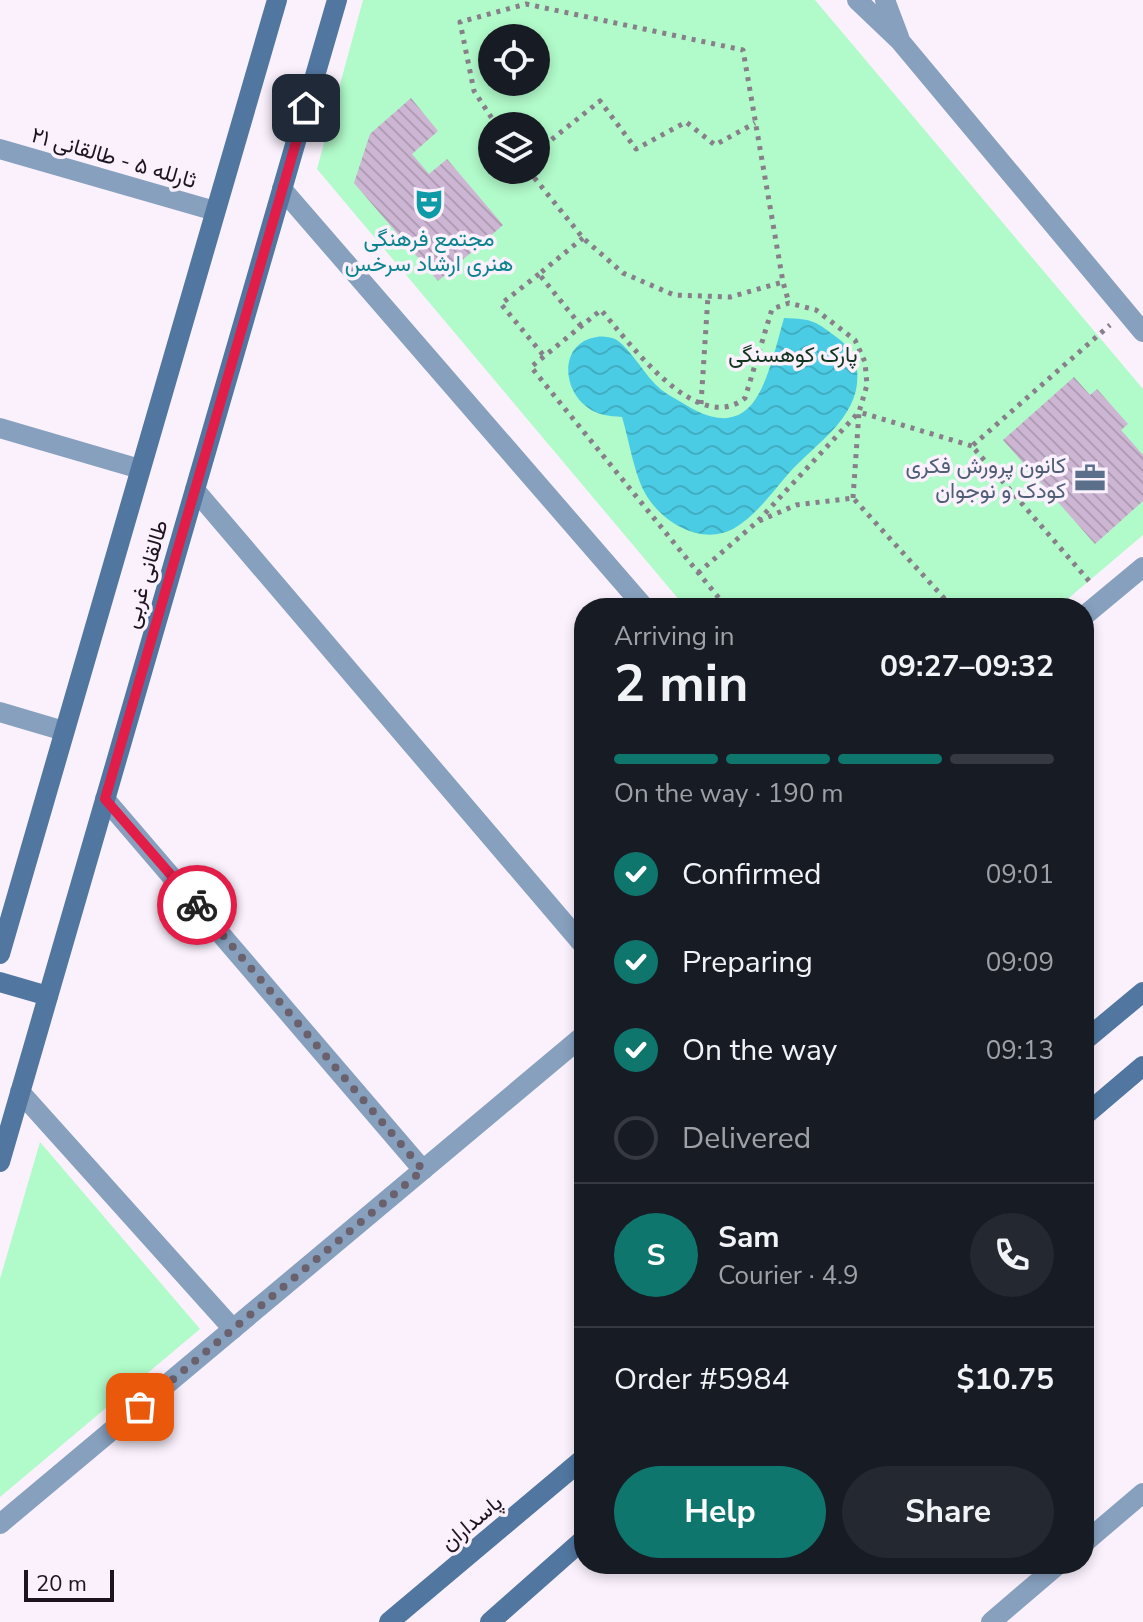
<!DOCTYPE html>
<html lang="en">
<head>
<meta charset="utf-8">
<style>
  body { margin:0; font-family:"Nunito Sans",Vazirmatn,sans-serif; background:#242831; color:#f1f3f6; height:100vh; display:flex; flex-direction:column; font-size:30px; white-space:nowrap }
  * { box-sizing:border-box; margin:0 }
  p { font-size:26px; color:#9ea1a6 }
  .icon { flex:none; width:44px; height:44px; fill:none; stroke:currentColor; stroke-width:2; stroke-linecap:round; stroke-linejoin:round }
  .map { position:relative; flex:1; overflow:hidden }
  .side { position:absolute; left:574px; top:598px; width:520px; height:976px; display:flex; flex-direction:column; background:#171b24; border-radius:32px; box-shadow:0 4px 12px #0003 }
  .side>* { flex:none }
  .buttons { position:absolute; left:478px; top:24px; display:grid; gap:16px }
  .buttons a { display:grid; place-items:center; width:72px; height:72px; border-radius:50%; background:#171b24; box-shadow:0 4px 12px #0003; font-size:40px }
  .scale { position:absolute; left:24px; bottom:20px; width:90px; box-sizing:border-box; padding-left:8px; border:4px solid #1d141f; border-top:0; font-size:22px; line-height:28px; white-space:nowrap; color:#1d141f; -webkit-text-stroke:6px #faf1fd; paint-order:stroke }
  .pin { position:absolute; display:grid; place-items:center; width:68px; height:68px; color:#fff; margin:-34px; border-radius:16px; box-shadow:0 4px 12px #0006 }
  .courier { position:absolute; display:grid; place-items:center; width:80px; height:80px; margin:-40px; border:6px solid #e11d48; border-radius:50%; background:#fff; color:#222; box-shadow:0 2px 10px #0007 }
  .overview em { font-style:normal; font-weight:700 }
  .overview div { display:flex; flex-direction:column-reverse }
  .overview { display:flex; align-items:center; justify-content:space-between; height:136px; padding:0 40px }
  h1 { font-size:52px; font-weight:700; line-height:60px }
  .bar { display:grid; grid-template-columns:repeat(4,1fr); gap:12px 8px; align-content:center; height:96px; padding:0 40px }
  .bar i { height:10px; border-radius:6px; background:#363941 }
  .bar .current { background:#0f766e }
  .bar p { grid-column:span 4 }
  .line { display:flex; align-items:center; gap:20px; padding:0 40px; border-top:2px solid #363941 }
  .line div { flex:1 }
  .round { display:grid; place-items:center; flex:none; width:84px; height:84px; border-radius:42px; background:#242831 }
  ol { padding:0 40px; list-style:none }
  li { display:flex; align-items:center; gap:24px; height:88px }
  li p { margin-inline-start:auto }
  li .icon { padding:8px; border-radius:50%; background:#0f766e; color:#fff; stroke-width:4 }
  li:last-child { color:#9ea1a6 }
  li i { width:44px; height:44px; border:4px solid #363941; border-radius:50% }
  .primary-button { display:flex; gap:16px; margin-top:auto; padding:16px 40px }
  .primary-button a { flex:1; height:92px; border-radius:48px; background:#0f766e; color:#fff; font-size:32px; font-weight:700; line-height:92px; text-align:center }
  .primary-button a+a { background:#242831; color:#f1f3f6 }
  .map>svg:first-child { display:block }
  .park { fill:#b1fac9; fill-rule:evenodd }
  .water { fill:url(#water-waves) }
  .building { fill:url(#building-back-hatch) }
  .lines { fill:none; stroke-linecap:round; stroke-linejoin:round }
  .path { stroke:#887f8b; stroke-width:5; stroke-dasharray:4 6; stroke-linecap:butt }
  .minor { stroke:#86a0be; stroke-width:20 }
  .secondary { stroke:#5177a1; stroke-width:20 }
  .done { stroke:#6a616d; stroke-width:8; stroke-dasharray:0 14.4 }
  .route { stroke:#e11d48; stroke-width:10 }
  .labels { text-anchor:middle; stroke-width:7; stroke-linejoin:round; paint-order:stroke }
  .street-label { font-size:22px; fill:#1d141f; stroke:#faf1fd }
  .culture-label { font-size:22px; fill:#0d838f; stroke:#faf1fd }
  .park-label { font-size:22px; fill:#10351f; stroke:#faf1fd }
  .service-label { font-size:22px; fill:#4e5e75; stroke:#faf1fd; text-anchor:end }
</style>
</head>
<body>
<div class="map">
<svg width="1143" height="1622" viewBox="0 0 1143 1622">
  <defs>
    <pattern id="water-waves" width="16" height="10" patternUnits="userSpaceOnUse" patternTransform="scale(2)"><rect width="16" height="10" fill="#4acce4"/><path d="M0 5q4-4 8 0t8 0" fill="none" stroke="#40aec3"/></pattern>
    <pattern id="building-back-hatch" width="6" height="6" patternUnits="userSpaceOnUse" patternTransform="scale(2)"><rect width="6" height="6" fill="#cdb6d3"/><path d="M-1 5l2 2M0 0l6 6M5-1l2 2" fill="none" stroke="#b09cb5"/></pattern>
  </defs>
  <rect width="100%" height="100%" fill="#faf1fd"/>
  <g class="park">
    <path d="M363 0H815L1143 389V535L1057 608H686L317 169ZM492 38H536V82H492ZM492 126H536V170H492Z"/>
    <polygon points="40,1142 200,1329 0,1497 0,1279"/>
  </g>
  <path class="water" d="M784 318C814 319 815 321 839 339 849 347 855 357 857 370 862 416 817 442 789 473 772 492 756 516 733 529 701 546 661 522 645 493 634 473 629 440 622 417 609 416 597 415 587 407 561 388 560 342 597 337 602 336 610 337 615 339 628 346 644 373 656 385 663 392 672 397 681 402 703 416 731 429 752 404 768 385 777 342 784 318Z"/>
  <g class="building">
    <polygon points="411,98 438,131 412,154 429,174 447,159 503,225 438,281 354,183 370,134"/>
    <polygon points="1074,377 1090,395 1097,389 1128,424 1121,430 1143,455 1143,501 1095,544 1003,440"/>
  </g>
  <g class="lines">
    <g class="path">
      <polyline points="497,126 474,91 460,22 526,4 743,50 783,282 789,303"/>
      <polyline points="536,152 600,101 636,149 686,122 715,145 755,123"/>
      <polyline points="528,170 583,238 623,273 674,295 730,297 783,282"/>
      <polyline points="539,274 501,304 544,356"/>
      <polyline points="581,326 539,274 583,238"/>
      <polyline points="701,404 708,296"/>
      <polyline points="853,498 859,412 972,446"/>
      <polyline points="759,521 796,505 853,498 953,608"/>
      <path d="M698 573 757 522 859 412 867 385 865 362 855 340 816 310 789 303 772 309 745 398C697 437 629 342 601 310L531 367 727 608"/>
      <polyline points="1089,581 972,446 1110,325"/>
    </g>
    <g class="minor">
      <polyline points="857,0 900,41 1143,332"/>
      <polyline points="885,0 899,37"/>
      <polyline points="0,149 215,211"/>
      <polyline points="282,189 645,608"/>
      <polyline points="0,428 140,469"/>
      <polyline points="195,490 584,946"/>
      <polyline points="1084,616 1143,567"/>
      <polyline points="0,712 64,731"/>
      <polyline points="105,799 423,1170"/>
      <polyline points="20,1092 233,1329"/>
      <polyline points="0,1524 584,1035"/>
      <polyline points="1084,1543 1143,1493"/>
      <polyline points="991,1622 1059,1564"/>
    </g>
    <g class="secondary">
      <polyline points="0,954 277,0"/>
      <polyline points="0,982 48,996"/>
      <polyline points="1084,1041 1143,992"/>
      <polyline points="1084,1116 1143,1066"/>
      <polyline points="0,1162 337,0"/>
      <polyline points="389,1622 584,1458"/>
      <polyline points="490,1622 584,1539"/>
    </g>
  </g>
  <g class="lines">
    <polyline class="done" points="140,1407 423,1170 197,905"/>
    <polyline class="route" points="197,905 105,799 306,108"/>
  </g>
  <defs>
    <symbol id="theatre-bare" viewBox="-9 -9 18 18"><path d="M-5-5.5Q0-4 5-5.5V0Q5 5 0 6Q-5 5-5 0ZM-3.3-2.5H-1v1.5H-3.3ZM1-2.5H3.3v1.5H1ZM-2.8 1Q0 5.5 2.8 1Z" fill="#0f9aa8" stroke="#faf1fd" stroke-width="2.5" paint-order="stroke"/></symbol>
    <symbol id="office-bare" viewBox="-9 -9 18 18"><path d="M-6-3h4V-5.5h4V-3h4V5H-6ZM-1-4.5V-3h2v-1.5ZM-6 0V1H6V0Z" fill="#5c6f8a" stroke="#faf1fd" stroke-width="2.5" paint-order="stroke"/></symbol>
  </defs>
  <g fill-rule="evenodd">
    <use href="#theatre-bare" x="407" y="182" width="44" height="44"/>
    <use href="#office-bare" x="1068" y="456" width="44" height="44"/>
  </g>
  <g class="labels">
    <g class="street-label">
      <text transform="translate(114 157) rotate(16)" y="8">ثارلله ۵ - طالقانی ۲۱</text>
      <text transform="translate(145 574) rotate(-74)" y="8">طالقانی غربی</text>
      <text transform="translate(471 1522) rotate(-40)" y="8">پاسداران</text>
    </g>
    <g class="culture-label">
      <text x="429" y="246">مجتمع فرهنگی<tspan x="429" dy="25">هنری ارشاد سرخس</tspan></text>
    </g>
    <g class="park-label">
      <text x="793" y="362">پارک کوهسنگی</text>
    </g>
    <g class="service-label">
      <text x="1066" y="473">کانون پرورش فکری<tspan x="1066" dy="25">کودک و نوجوان</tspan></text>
    </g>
  </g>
</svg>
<div class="buttons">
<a><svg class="icon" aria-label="locate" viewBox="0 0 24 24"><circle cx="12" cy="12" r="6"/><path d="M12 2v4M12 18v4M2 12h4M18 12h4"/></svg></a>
<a><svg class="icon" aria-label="layers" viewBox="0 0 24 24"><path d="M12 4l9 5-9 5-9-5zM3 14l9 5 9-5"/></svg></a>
</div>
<div class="scale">20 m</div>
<div class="pin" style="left:140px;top:1407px;background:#ea580c"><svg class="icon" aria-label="bag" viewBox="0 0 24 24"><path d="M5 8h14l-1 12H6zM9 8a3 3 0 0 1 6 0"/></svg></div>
<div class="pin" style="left:306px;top:108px;background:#1f2937"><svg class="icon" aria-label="home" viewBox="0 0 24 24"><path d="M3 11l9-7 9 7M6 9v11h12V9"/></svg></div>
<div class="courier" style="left:197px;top:905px"><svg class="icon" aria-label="bike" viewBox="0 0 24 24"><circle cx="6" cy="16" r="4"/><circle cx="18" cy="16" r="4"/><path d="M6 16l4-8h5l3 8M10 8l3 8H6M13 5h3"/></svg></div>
<section class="side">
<div class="overview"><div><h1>2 min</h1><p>Arriving in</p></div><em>09:27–09:32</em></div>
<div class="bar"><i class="current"></i><i class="current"></i><i class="current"></i><i></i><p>On the way · 190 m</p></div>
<ol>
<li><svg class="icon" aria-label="check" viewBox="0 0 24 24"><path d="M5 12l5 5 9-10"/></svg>Confirmed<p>09:01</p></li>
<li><svg class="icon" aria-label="check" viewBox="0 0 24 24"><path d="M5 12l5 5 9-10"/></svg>Preparing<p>09:09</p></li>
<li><svg class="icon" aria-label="check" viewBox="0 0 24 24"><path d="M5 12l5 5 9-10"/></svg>On the way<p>09:13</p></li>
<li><i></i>Delivered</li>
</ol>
<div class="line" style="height:144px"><b class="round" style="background:#0f766e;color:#fff">S</b><div><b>Sam</b><p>Courier · 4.9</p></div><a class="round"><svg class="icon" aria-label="phone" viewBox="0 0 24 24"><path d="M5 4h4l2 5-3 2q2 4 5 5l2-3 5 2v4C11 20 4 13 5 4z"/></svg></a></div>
<div class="line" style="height:104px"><div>Order #5984</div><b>$10.75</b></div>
<div class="primary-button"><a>Help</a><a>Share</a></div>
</section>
</div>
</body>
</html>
